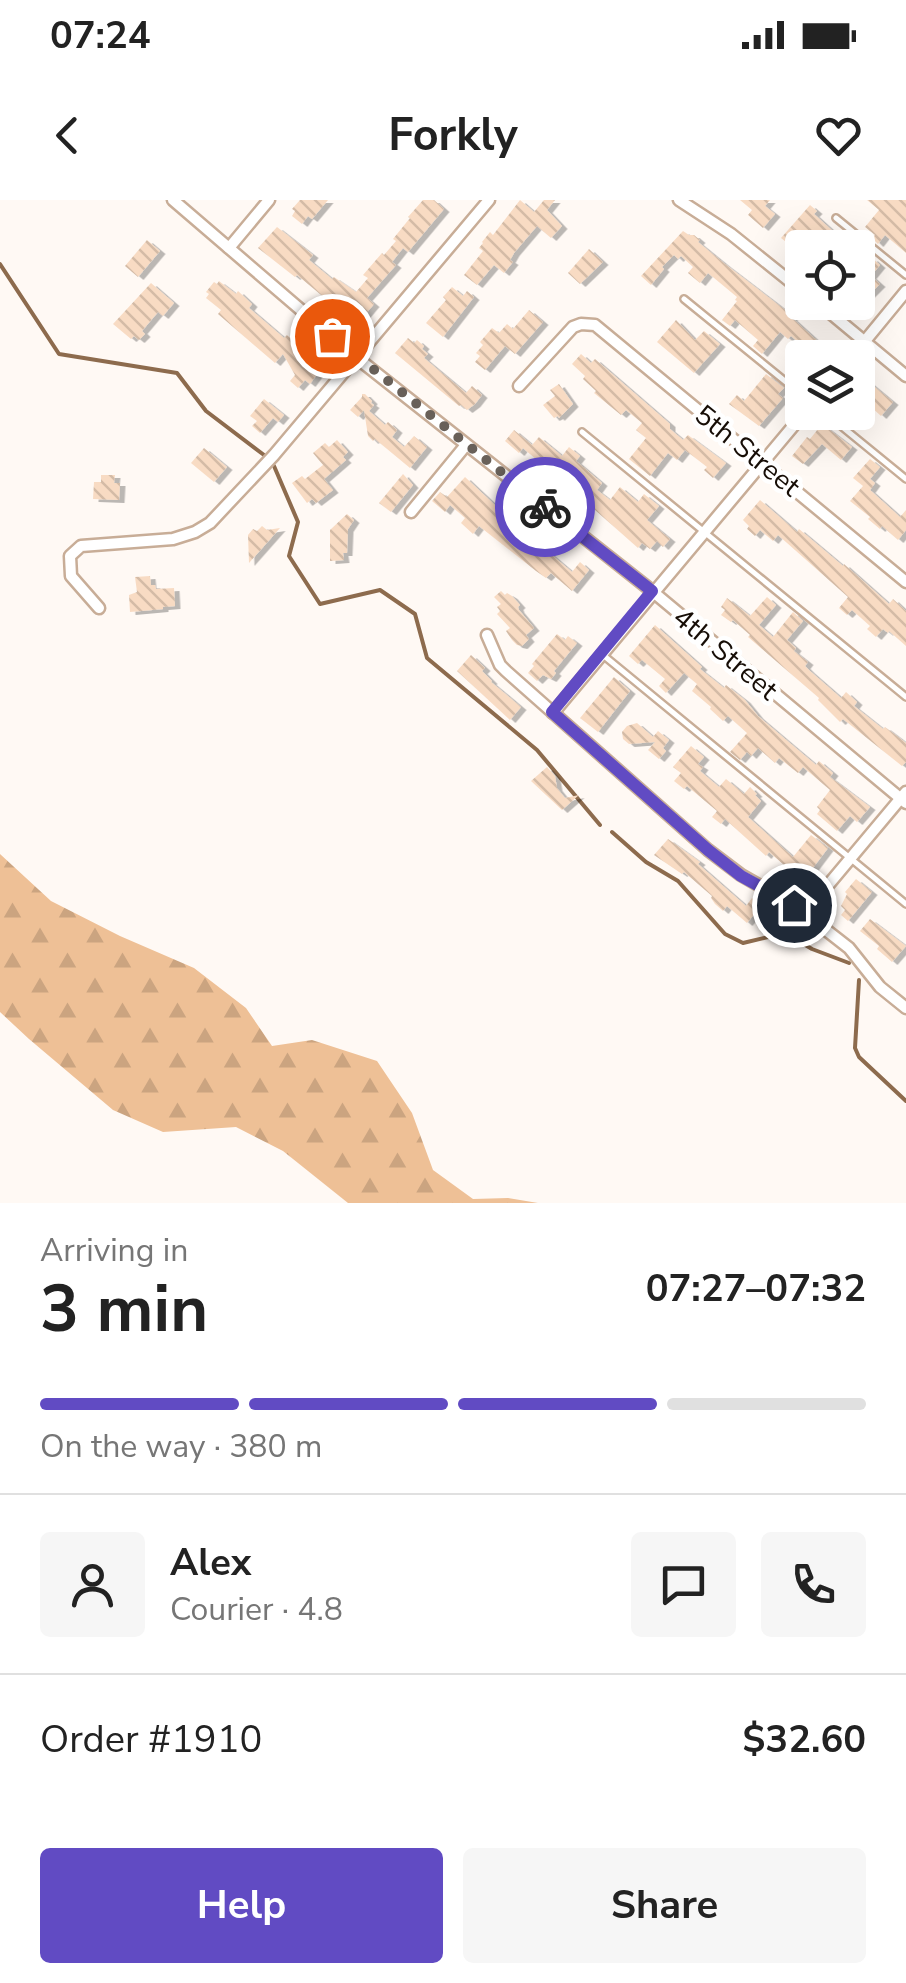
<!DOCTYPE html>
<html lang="en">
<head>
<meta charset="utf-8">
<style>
  body { margin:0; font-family:"Nunito Sans",sans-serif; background:#f6f6f6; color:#222; height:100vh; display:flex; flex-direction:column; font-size:38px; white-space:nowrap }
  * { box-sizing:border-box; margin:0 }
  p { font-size:32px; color:#767676 }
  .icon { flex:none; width:55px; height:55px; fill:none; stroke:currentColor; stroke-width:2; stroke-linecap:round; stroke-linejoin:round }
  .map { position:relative; height:1003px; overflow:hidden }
  .drawer { display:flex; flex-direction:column; background:#fff; flex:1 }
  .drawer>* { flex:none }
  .buttons { position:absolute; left:785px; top:30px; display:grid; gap:20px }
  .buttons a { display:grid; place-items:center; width:90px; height:90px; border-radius:10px; background:#fff; box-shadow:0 10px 40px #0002; font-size:50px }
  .pin { position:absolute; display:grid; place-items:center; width:85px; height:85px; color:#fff; margin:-42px; border:5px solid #fff; border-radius:50%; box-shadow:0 2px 10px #0007 }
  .courier { position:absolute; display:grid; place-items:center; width:100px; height:100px; margin:-50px; border:8px solid #614bc3; border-radius:50%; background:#fff; color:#222; box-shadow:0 2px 12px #0007 }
  .head em { font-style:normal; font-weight:700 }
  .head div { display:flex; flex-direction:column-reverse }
  .head { display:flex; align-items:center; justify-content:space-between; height:170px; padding:0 40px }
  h1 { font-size:65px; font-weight:700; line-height:75px }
  .bar { display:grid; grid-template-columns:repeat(4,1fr); gap:15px 10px; align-content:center; height:120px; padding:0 40px }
  .bar i { height:12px; border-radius:8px; background:#e0e0e0 }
  .bar .active { background:#614bc3 }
  .bar p { grid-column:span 4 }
  .line { display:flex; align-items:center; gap:25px; padding:0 40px; border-top:2px solid #e0e0e0 }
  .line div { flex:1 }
  .round { display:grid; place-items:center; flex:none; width:105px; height:105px; border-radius:10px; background:#f6f6f6 }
  .primary-button { display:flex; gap:20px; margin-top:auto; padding:20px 40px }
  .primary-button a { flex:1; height:115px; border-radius:10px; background:#614bc3; color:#fff; font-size:40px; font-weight:700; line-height:115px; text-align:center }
  .primary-button a+a { background:#f6f6f6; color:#222 }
  .status { display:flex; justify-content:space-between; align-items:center; height:70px; padding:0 50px; background:#fff; direction:ltr }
  .status svg { height:28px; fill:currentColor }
  header { display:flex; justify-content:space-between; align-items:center; height:130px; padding:0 40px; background:#fff; font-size:45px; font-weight:700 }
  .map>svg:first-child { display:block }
  .forest { fill:url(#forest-firs) }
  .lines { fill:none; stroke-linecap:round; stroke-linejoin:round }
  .stream { stroke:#8d6b4d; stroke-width:4 }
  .building { fill:url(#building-back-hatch); filter:url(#shadow) }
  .lane-casing { stroke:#c8ad97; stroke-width:10 }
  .street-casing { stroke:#c8ad97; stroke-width:15 }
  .lane { stroke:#fff; stroke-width:5 }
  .street { stroke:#fff; stroke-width:10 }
  .done { stroke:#686059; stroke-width:10; stroke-dasharray:0 18 }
  .route { stroke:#614bc3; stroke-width:12 }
  .labels { text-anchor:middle; stroke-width:9; stroke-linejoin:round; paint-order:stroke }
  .street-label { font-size:28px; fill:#160d06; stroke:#fff }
</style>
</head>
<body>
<div class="status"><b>07:24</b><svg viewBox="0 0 49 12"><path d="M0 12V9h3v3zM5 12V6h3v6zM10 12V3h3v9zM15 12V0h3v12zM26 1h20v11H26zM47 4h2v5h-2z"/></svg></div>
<header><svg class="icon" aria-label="back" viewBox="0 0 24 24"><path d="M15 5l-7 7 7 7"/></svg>Forkly<svg class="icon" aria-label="heart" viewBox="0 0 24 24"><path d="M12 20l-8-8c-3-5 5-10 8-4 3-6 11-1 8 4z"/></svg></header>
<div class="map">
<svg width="906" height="1003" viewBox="0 0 906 1003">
  <defs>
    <pattern id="forest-firs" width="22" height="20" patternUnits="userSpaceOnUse" patternTransform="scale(2.5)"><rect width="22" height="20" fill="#eec096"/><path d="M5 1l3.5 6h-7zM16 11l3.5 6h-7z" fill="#cba480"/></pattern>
    <pattern id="building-back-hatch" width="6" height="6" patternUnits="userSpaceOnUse" patternTransform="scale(2.5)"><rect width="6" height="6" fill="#f8dbc3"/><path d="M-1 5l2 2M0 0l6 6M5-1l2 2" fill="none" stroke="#d4bba6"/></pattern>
    <filter id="shadow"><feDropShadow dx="5.5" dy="3" stdDeviation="0" flood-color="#0004"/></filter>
  </defs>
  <rect width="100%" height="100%" fill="#fff9f4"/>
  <polygon class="forest" points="0,654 51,701 120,736 194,768 246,808 272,846 312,840 377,861 412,913 433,970 473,999 508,998 538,1003 348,1003 283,951 236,927 163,932 113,910 29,839 0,812"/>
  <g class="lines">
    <g class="stream">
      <polyline points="0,64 59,154 177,173 206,211 264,255"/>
      <polyline points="274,266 298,322 289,356 320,404 380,390 415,414 427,458 537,550 600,625"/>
      <polyline points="612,632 646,662 678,681 725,734 743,743 785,733 812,749 849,763"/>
      <polyline points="859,780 855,848 859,857 906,901"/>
    </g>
  </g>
  <g class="building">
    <polygon points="300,0 328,0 312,19 308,16 302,24 292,16 295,11 292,9"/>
    <polygon points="423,0 434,0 444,9 408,52 403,48 392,62 396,65 367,98 374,104 364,116 355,109 345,121 323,103 326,99 297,75 295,77 258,48 277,27 313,55 309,60 332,79 334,77 356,92 368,78 363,75 382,53 384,55 396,41 393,39 410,18 408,17"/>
    <polygon points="520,0 534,12 544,0 555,0 547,10 562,26 551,38 537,26 514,53 510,60 513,62 504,73 494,65 477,85 464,75 483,51 479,48 483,43 482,42 490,32 493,35"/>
    <polygon points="740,0 770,0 765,6 775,14 763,28 748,15 752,10"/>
    <polygon points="867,0 906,0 906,53 885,35 878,44 872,38 875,35 865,27 879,10"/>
    <polygon points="810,5 817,11 814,14 836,34 830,42 818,32 809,42 808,40 801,48 798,45 795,49 781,38"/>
    <polygon points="683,31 689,35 694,35 700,40 698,42 725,64 793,116 792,118 824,147 820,152 826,158 797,158 805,148 791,136 788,139 780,132 762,154 753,146 758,140 735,120 730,126 722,120 737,101 735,100 737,97 708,73 700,83 688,73 693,67 681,56 678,59 674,55 662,67 664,69 651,85 641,76"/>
    <polygon points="147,40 160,51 138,77 125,66"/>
    <polygon points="589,49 603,62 580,84 568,73"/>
    <polygon points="872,58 880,65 871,76 880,84 858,106 858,78"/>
    <polygon points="219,81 236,94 238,91 252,104 249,108 284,138 287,135 294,141 292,144 309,159 313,156 324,165 310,184 305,180 298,188 290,181 295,175 283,154 275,163 218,114 221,110 206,98 209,94 206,92 214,82 217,84"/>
    <polygon points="151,83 174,103 163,116 158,112 142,131 145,134 139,140 134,136 131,139 113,124"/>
    <polygon points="452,87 463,96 467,91 474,97 443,137 426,123 446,100 443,97"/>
    <polygon points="529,110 543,122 515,154 505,146 485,170 475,162 480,156 476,153 483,145 480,142 492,128 499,133 507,124 513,129"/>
    <polygon points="676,120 695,140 704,131 720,144 694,173 657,142"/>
    <polygon points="408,138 414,143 417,140 424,146 422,149 428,154 424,158 466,193 472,186 482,195 475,204 467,210 461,205 459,206 395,153"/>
    <polygon points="581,154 591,163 595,159 670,224 670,229 683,240 688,235 726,263 713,278 704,270 707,267 685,250 677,260 668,253 650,276 629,259 646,238 636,230 642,223 626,210 621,215 594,193 596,191 583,179 585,176 572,164"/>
    <polygon points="858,173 893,202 881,216 858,195"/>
    <polygon points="766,174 784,188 778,194 783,198 759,226 729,204 737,195 744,201"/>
    <polygon points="559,184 573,204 559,218 558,216 554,218 543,205 555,196 550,190"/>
    <polygon points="362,194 365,194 372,201 371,203 374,205 369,211 385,225 388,222 397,230 392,237 404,247 414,236 427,247 410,268 375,239 373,241 368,236 364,210 358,217 350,210 362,197"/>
    <polygon points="264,199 284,215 278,222 273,218 260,233 252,226 257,221 250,216"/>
    <polygon points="822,224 852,247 841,260 822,244 803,264 792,256 807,237 810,239"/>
    <polygon points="514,230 532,245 539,237 562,256 569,247 580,256 576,261 602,283 597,290 610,300 620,287 638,302 644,294 659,306 647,320 670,339 663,347 657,341 650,349 642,343 638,348 586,302 582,301 580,303 549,279 553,274 523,248 519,253 505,241"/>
    <polygon points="337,240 348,252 343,257 346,260 324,279 333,290 316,303 312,299 307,303 292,283 302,276 305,279 323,265 313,253 325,243 329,247"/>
    <polygon points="204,248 227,267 214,282 191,263"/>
    <polygon points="870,259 880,267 870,279 875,283 870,290 900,317 906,310 906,330 898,340 882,326 880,329 868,319 870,317 850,301 863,286 853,278"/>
    <polygon points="403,274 413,285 391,312 379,303"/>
    <polygon points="101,275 115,275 114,283 120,283 119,300 93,299 94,282 101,282"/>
    <polygon points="465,277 530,338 534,333 544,341 540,345 572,372 580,362 589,370 572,391 551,373 546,378 536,371 479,326 473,334 461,323 465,318 450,305 445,312 432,301 440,292 447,297"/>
    <polygon points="760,300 797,332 799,329 843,366 844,364 889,404 893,399 906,411 906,446 889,431 888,433 883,429 876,437 867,429 870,426 852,410 847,415 839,408 848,397 778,335 773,341 760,330 755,336 747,329 749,326 743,320"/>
    <polygon points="347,314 354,320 348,329 347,353 343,353 344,360 330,361 330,330"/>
    <polygon points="262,326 267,330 280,328 249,363 248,335 253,329 257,331"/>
    <polygon points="150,376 151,385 155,385 156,389 174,388 175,406 163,407 163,409 130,412 129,395 137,392 135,377"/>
    <polygon points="501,391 505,395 507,393 512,396 520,405 518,407 519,410 534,428 526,435 529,439 522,446 517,445 512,440 506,431 510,428 497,414 500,411 497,407 501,404 494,397"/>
    <polygon points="767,397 776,405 759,425 773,437 793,412 803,421 787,440 796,448 794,451 808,462 805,466 810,471 841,498 846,492 857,502 854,506 883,529 885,527 906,543 906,562 902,566 843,519 840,522 818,500 819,498 748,437 750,435 733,420 731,422 721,415 725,410 721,407 727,398 750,416"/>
    <polygon points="655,425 702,467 700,469 724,488 726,485 745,500 758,516 791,544 816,565 819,561 833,573 830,577 870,607 857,622 850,616 837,631 817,614 820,610 817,607 830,590 803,567 798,573 779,558 775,563 758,548 751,556 747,552 740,560 730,552 747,533 728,516 723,521 710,509 711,507 692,491 697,484 684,473 666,493 659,486 665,479 642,460 638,464 629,456"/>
    <polygon points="557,434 565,440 568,436 577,443 554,471 556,473 551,479 543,475 537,481 528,473 534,466 532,464"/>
    <polygon points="471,455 485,468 482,471 492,481 491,482 521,507 510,520 457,471"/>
    <polygon points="614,477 630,491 598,532 580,518"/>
    <polygon points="637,523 653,537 658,531 669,540 663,548 666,551 659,559 648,550 655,542 629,544 623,539 622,532 627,526"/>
    <polygon points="691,546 704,557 698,564 703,567 700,571 719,587 726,579 744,594 750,587 757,594 755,595 761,601 748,617 793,657 811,635 828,648 800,685 781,669 784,665 769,652 766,656 725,619 721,624 712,617 717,611 687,586 684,589 674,581 681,573 673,567"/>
    <polygon points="547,567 555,576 557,588 565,598 579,595 562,610 531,581"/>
    <polygon points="668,639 700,662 698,664 746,706 752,698 761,706 747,723 727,706 723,711 715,704 711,698 712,696 684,672 682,674 654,655"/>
    <polygon points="856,679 872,692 848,721 841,715 845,710 841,706 847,694 845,692"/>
    <polygon points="870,719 906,746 892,762 877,749 879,746 860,731"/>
  </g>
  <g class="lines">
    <defs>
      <g id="lane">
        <polyline points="836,18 906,75"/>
        <polyline points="684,99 802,195"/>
        <polyline points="824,212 906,279"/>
        <polyline points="582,232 906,497"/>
        <polyline points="603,455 906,704"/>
      </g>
      <g id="street">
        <polyline points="173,0 357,158 652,391 906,603"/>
        <polyline points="679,0 731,34 802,91"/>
        <polyline points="229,48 269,0"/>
        <polyline points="817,102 906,176"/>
        <polyline points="851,158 906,91"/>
        <polyline points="519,186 573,127 581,124 595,125 906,382"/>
        <polyline points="411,312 466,245"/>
        <polyline points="99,408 71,376 70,356 81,346 173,339 195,332 210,323 274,255 489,0"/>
        <polyline points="487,435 500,465 506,471 708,650 741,675 794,705 849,748 880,787 906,808"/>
        <polyline points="553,513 805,212"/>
        <polyline points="803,715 906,592"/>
      </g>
    </defs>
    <use href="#lane" class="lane-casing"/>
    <use href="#street" class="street-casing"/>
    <use href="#lane" class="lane"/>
    <use href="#street" class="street"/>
  </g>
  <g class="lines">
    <polyline class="done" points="332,136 545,307"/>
    <polyline class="route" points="545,307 652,391 552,512 708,650 741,676 794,705"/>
  </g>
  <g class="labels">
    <g class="street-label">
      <text transform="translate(748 250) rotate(39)" y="10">5th Street</text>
      <text transform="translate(726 453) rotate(40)" y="10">4th Street</text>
    </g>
  </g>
</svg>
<div class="buttons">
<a><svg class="icon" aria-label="locate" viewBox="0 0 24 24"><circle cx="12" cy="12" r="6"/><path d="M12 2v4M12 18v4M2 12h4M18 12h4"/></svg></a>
<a><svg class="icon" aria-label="layers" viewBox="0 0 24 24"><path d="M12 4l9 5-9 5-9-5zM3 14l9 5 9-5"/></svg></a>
</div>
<div class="pin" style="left:332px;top:136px;background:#ea580c"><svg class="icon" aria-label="bag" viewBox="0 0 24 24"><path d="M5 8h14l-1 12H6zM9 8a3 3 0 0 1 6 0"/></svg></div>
<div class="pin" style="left:794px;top:705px;background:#1f2937"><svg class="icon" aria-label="home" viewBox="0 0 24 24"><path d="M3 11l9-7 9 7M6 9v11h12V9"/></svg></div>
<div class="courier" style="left:545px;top:307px"><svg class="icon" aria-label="bike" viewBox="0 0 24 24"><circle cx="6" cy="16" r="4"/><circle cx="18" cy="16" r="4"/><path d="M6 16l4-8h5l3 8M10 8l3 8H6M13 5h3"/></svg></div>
</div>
<section class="drawer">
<div class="head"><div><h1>3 min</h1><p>Arriving in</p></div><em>07:27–07:32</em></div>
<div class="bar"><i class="active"></i><i class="active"></i><i class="active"></i><i></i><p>On the way · 380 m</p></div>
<div class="line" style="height:180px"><a class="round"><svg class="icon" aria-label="person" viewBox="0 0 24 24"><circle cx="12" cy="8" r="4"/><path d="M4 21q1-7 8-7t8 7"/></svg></a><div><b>Alex</b><p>Courier · 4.8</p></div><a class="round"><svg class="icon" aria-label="chat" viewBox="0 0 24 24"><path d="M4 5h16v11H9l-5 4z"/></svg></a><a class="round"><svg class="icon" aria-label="phone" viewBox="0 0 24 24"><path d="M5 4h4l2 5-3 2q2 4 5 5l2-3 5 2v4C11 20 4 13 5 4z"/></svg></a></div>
<div class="line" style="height:130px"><div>Order #1910</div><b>$32.60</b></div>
<div class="primary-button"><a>Help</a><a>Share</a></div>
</section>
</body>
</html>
